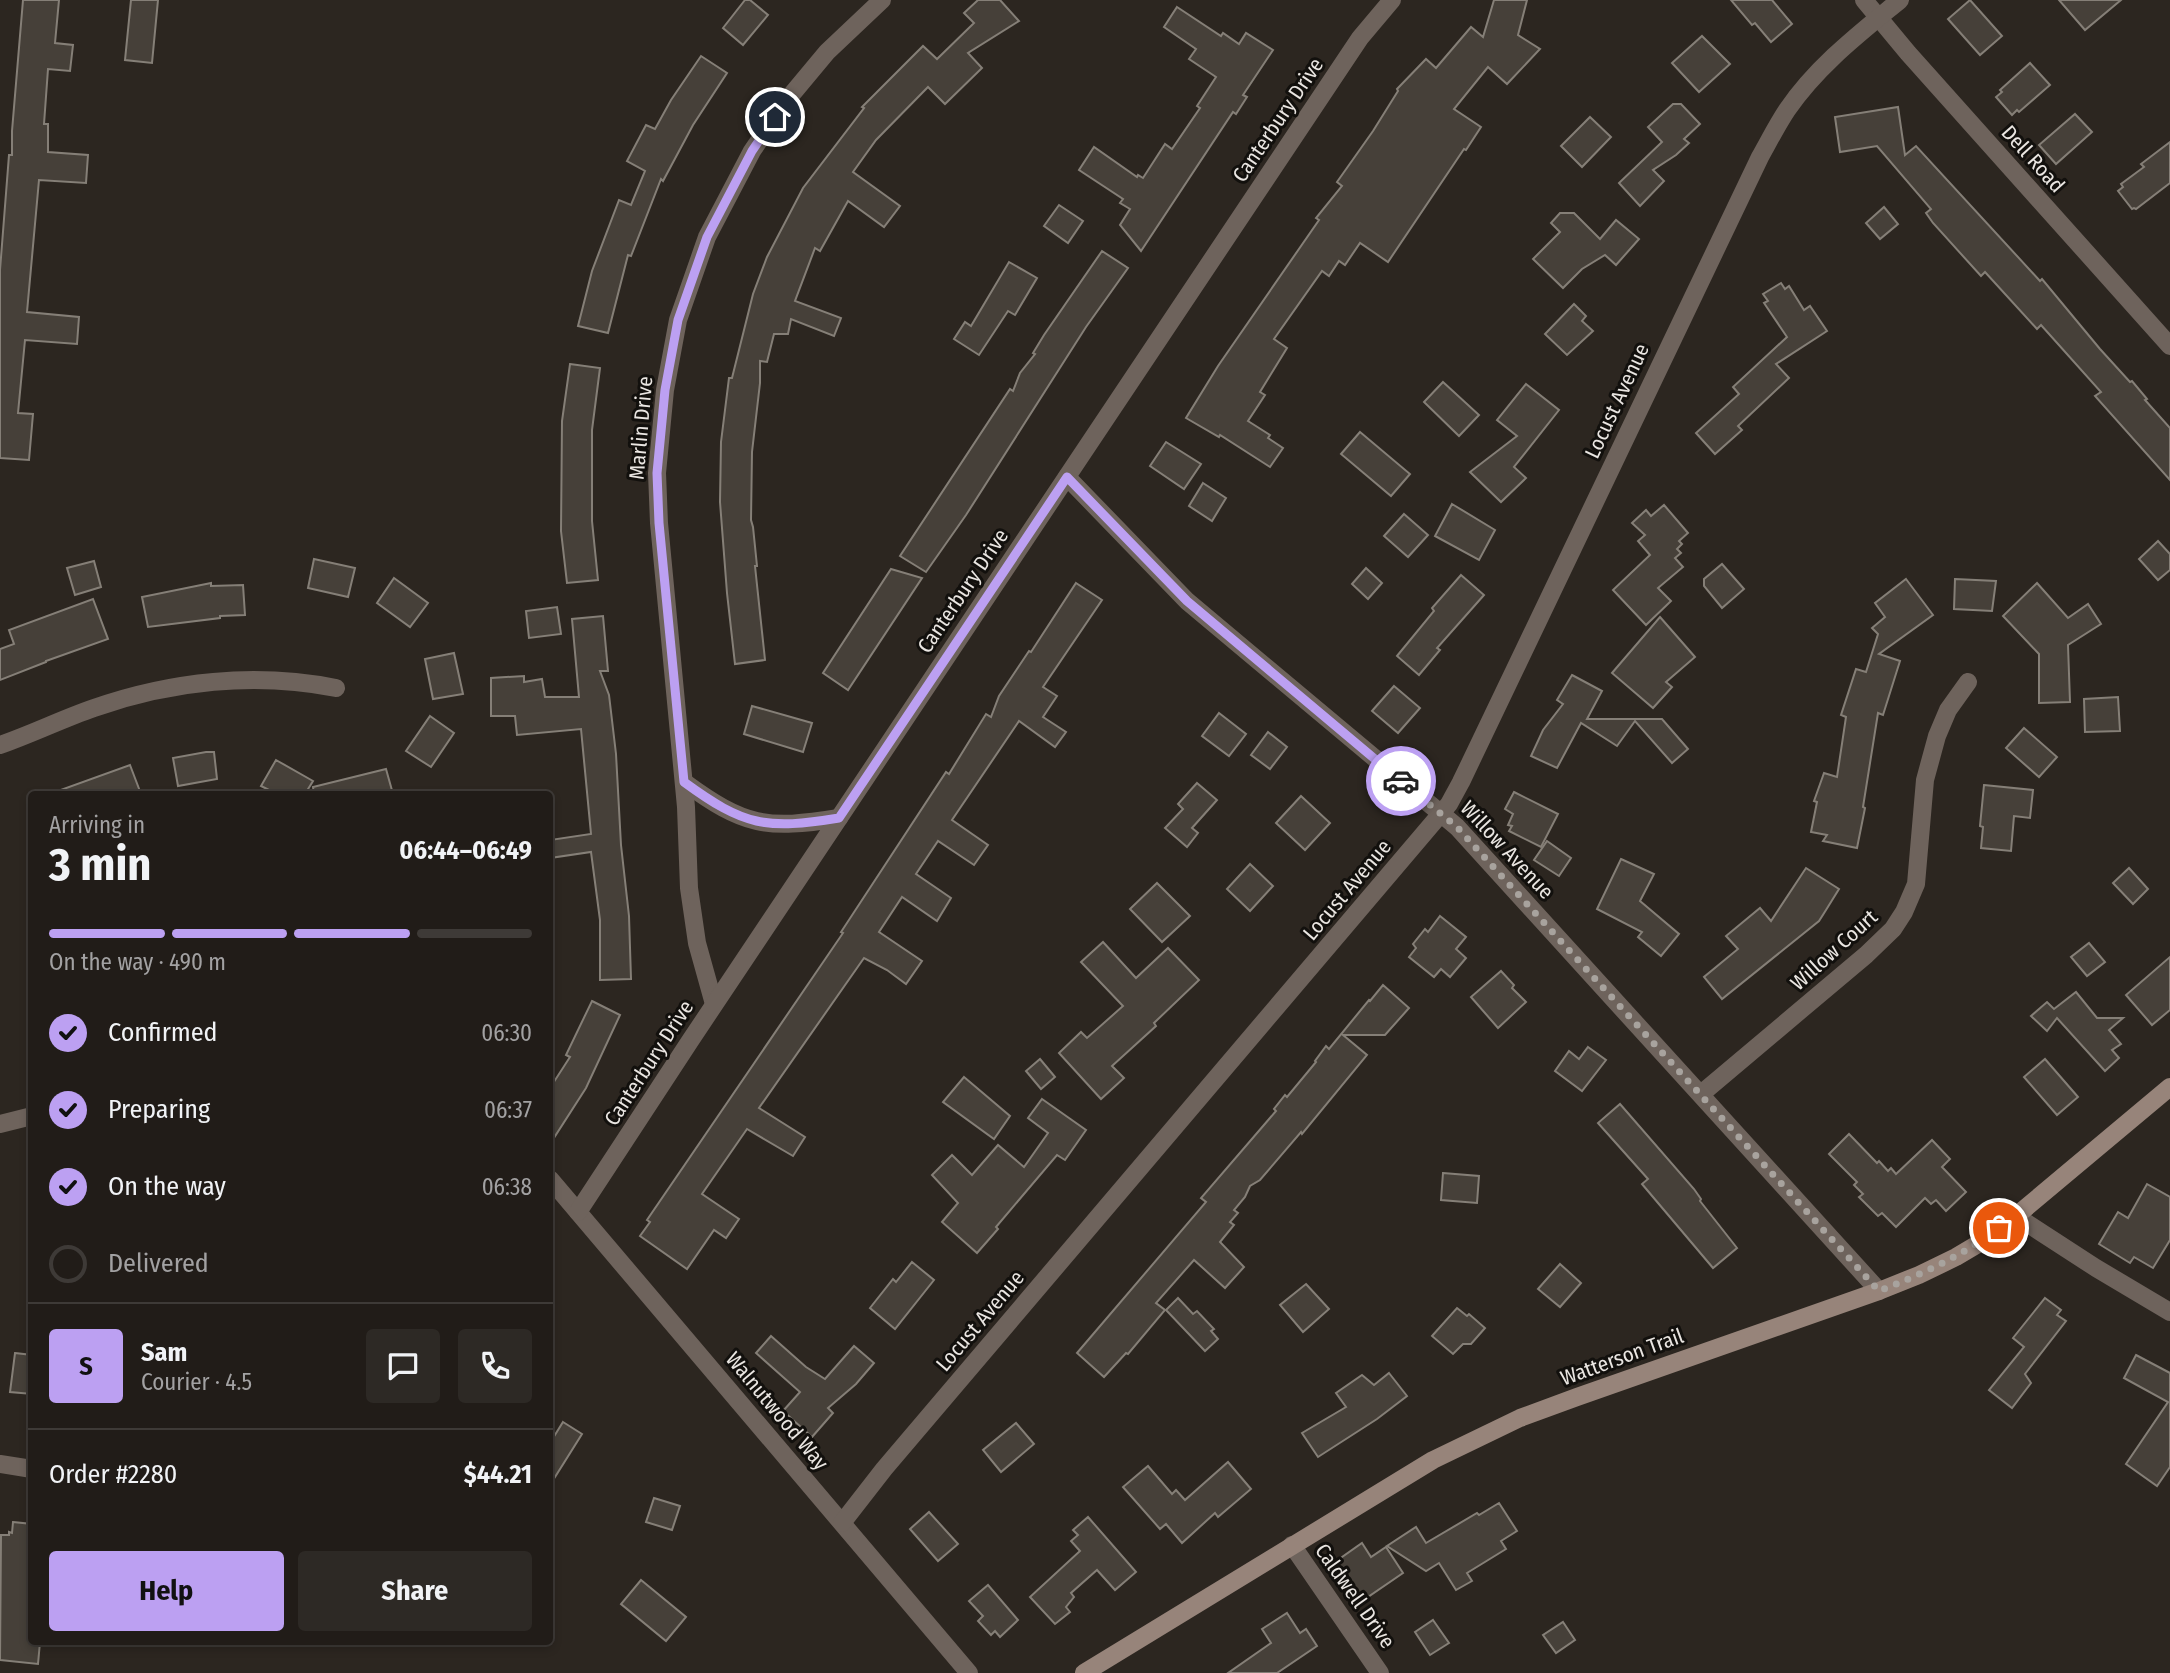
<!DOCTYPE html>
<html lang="en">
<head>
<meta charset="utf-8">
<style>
  body { margin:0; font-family:"Fira Sans Condensed",sans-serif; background:#2d2925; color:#f1f3f6; height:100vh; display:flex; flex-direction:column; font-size:26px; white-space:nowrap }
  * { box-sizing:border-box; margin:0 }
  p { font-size:23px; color:#a2a1a2 }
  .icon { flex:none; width:38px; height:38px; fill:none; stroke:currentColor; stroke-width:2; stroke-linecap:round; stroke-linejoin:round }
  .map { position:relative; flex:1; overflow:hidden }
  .side { position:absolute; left:28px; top:791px; width:525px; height:854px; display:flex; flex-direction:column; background:#211c18; border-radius:7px; box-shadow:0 4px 10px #0003,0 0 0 2px #3e3a37 }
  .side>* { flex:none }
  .pin { position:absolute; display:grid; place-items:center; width:60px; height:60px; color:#fff; margin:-30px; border:4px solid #fff; border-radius:50%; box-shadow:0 2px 7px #0007 }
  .courier { position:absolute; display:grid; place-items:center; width:70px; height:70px; margin:-35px; border:5px solid #bca0f2; border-radius:50%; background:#fff; color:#222; box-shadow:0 2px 9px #0007 }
  .headline em { font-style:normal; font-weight:700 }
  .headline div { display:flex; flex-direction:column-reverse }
  .headline { display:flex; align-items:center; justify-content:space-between; height:119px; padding:0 21px }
  h1 { font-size:46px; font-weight:700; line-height:52px }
  .bar { display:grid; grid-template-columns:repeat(4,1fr); gap:10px 7px; align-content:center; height:84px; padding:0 21px }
  .bar i { height:9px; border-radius:5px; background:#3e3a37 }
  .bar .on { background:#bca0f2 }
  .bar p { grid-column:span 4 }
  .line { display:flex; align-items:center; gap:18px; padding:0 21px; border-top:2px solid #3e3a37 }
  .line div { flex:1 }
  .round { display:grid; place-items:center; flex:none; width:74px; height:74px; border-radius:7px; background:#2d2925 }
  ol { padding:0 21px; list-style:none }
  li { display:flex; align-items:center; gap:21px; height:77px }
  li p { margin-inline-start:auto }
  li .icon { padding:7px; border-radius:50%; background:#bca0f2; color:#111; stroke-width:4 }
  li:last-child { color:#a2a1a2 }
  li i { width:38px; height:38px; border:4px solid #3e3a37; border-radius:50% }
  .cta { display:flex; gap:14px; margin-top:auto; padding:14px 21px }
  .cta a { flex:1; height:80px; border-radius:7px; background:#bca0f2; color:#111; font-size:28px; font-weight:700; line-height:80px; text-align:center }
  .cta a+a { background:#2d2925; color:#f1f3f6 }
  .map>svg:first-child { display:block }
  .building { fill:#464039; stroke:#857f77; stroke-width:2 }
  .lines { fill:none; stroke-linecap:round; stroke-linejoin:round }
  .minor { stroke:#6e635c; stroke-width:18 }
  .secondary { stroke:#97847a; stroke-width:18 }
  .done { stroke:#a8a39e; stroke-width:7; stroke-dasharray:0 12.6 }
  .route { stroke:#bca0f2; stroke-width:9 }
  .labels { text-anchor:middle; stroke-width:6; stroke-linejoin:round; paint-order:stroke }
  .street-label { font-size:21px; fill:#eae6e2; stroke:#12100d }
</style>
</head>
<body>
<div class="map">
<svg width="2170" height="1673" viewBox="0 0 2170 1673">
  <rect width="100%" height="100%" fill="#2c2620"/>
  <g class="building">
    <polygon points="23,0 59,0 55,43 73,45 70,71 48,69 44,124 48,124 48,152 88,155 86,183 39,180 27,312 79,317 77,344 25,340 18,413 33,414 29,460 0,458 0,270 9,155 12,155 12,131"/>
    <polygon points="131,0 158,0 152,63 125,60"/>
    <polygon points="745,0 750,0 768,15 743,45 723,28"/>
    <polygon points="978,0 1000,0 1019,21 968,53 982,68 945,104 928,87 876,140 853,172 900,206 884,227 848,201 820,251 815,248 795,301 841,318 834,336 791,319 788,334 774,334 767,362 760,361 760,383 752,452 751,520 753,527 757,566 755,566 765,660 735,664 727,593 720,502 721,442 729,378 732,378 753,294 767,257 803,188 864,108 862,107 923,46 937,59 974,23 964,13"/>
    <polygon points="1494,0 1527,0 1518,35 1540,49 1507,84 1488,67 1454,109 1481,127 1466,150 1464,149 1388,262 1360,243 1345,265 1339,261 1329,276 1322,271 1274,339 1287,348 1260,392 1265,395 1248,421 1270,435 1268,438 1283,448 1270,467 1220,435 1219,437 1186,418 1218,366 1319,220 1316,218 1342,186 1337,182 1373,131 1398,91 1397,89 1426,59 1436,68 1471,27 1483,37"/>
    <polygon points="1731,0 1772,0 1792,24 1771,42 1755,23 1752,25"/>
    <polygon points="1970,0 2002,36 1980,55 1948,19"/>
    <polygon points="2059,0 2121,0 2085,30"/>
    <polygon points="1177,7 1221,36 1223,33 1239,44 1246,33 1273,50 1243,95 1247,97 1236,114 1233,112 1141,251 1120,225 1130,209 1120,203 1123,199 1079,170 1094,147 1137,177 1138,175 1143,178 1165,144 1172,149 1200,108 1197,106 1216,77 1189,59 1196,49 1164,27"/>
    <polygon points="1702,36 1730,64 1699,92 1672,63"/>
    <polygon points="701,56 727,73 693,125 663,181 661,179 631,256 628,255 608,333 578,326 592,271 619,200 631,205 645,171 627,161 646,125 655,129 671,100"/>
    <polygon points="2030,63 2050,85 2019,112 2017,110 2012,115 1996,97 2002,92 2000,90"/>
    <polygon points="1673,104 1681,104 1700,124 1684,139 1689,143 1676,155 1653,170 1664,181 1640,206 1619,183 1662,142 1648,127"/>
    <polygon points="1898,107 1905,155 1916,146 2040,281 2042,279 2100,349 2130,382 2132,381 2147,399 2145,400 2170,428 2170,480 2095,396 2101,392 2041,325 2037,329 1985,272 1981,276 1933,223 1926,213 1931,209 1877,146 1840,152 1835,117"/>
    <polygon points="2075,114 2092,132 2056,164 2039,145"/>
    <polygon points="1590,117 1611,137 1582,167 1561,146"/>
    <polygon points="2170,142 2170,183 2136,209 2134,208 2132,209 2118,191 2123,187 2121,184 2144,167 2141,164"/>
    <polygon points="1059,205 1083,221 1068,243 1044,226"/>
    <polygon points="1884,207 1898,224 1880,239 1866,223"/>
    <polygon points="1560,213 1574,213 1600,239 1616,220 1639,239 1616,265 1605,255 1582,269 1563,288 1533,259 1560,232 1551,223"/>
    <polygon points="1102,251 1128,268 1086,327 966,515 926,572 900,556 1010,389 1013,391 1020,373 1035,354 1033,353 1044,335"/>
    <polygon points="1009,262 1037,278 1015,315 1008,311 979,355 954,339 965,322 971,326"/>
    <polygon points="1781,283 1785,289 1789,286 1804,310 1810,306 1827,331 1776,364 1789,378 1738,426 1742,430 1715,454 1696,433 1739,394 1733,387 1787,337 1764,303 1768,301 1763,294"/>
    <polygon points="1574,304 1586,316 1582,321 1593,331 1567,355 1545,334"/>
    <polygon points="570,364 600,368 592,430 592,521 598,580 567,583 561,531 562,421"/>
    <polygon points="1443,382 1479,415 1459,436 1424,402"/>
    <polygon points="1526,384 1559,410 1514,467 1526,478 1501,502 1470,472 1517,436 1497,420"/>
    <polygon points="1360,432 1410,474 1391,496 1341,454"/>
    <polygon points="1166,442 1201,464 1184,489 1150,466"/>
    <polygon points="1203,483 1226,498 1212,521 1189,506"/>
    <polygon points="1452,504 1495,530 1479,560 1435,536"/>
    <polygon points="1664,505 1688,533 1679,541 1682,544 1677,549 1681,553 1675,558 1683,567 1658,588 1671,601 1646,625 1613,590 1650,555 1638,541 1645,535 1632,523 1646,510 1651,516"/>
    <polygon points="1404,514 1428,535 1408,557 1384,536"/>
    <polygon points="2158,541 2170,554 2170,570 2158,580 2139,559"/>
    <polygon points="314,559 355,568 348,597 308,588"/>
    <polygon points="94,561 101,587 75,595 67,568"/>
    <polygon points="1722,564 1744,589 1722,608 1704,586 1704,579"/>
    <polygon points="1366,568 1382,583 1368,599 1352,584"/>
    <polygon points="891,569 922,578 848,690 823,673"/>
    <polygon points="1461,575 1484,595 1437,648 1440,650 1419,675 1397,656 1434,611 1432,608"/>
    <polygon points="394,578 428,603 410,627 377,603"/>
    <polygon points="1906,579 1933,615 1879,654 1900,661 1883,715 1878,713 1863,807 1865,808 1857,848 1823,841 1827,835 1811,832 1817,802 1814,801 1824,773 1837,777 1846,717 1841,715 1856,669 1866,672 1878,634 1872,628 1885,617 1875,603"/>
    <polygon points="1955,579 1996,581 1992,611 1954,609"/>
    <polygon points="211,583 211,586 243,585 245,615 220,616 220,618 148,627 142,597"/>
    <polygon points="1076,583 1102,600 1043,687 1057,696 1043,717 1066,732 1055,747 1019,721 952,820 988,845 974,865 938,841 916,874 951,898 937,921 902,897 879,932 922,961 906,984 887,970 864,958 759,1108 805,1137 793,1156 747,1129 702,1194 739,1219 726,1238 714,1230 687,1269 640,1236 650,1222 647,1220 843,933 841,932 946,772 949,774 986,714 991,717 999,696 1029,651 1031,652"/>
    <polygon points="2037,583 2068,618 2088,604 2101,624 2068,645 2070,702 2039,703 2039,654 2003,616"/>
    <polygon points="93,599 108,639 46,661 46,662 0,680 0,649 14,644 9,630"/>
    <polygon points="557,607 561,634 529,638 526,611"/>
    <polygon points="603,616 608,671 600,671 609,695 616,754 621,845 629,916 631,979 600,980 600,920 591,852 550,858 550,840 591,834 581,729 517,735 515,716 491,716 491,678 524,676 524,682 542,679 545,697 579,697 572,619"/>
    <polygon points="1660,617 1695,657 1666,682 1672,687 1653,708 1612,673"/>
    <polygon points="454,653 463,694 433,699 425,659"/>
    <polygon points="1572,675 1602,691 1587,719 1662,719 1688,749 1672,763 1635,721 1617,746 1581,723 1557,768 1531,756 1543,730 1563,704 1557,700"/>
    <polygon points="1394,686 1420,708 1398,733 1372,711"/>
    <polygon points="2118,697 2120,731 2085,732 2084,699"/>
    <polygon points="752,706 812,723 803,752 744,734"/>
    <polygon points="1219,713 1246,734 1229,756 1202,736"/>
    <polygon points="430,716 454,733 431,767 406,751"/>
    <polygon points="2024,728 2057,757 2039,777 2006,748"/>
    <polygon points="1268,732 1287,747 1270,769 1251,755"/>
    <polygon points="206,752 214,752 217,779 178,786 173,758"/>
    <polygon points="276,760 313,781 305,794 277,794 261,786"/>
    <polygon points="130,765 141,794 56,794 55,792"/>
    <polygon points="386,769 393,794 314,794 313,787"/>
    <polygon points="1197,783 1217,800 1192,828 1198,833 1187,847 1165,828 1183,809 1178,804"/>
    <polygon points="1984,785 2033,790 2030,818 2014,816 2011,851 1981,848 1983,827 1980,826"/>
    <polygon points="1514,792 1558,814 1541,847 1509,831 1512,826 1508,825 1513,814 1505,809"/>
    <polygon points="1301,796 1330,823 1305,850 1276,823"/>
    <polygon points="1547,841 1571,858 1559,876 1534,860"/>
    <polygon points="1621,859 1654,874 1640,901 1679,934 1661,956 1638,937 1642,932 1597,909"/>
    <polygon points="1250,864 1273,886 1250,911 1227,889"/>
    <polygon points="1806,868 1839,889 1826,910 1819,921 1722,999 1704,977 1738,949 1726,936 1760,908 1771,921"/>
    <polygon points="2129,868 2148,889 2133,904 2113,883"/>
    <polygon points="1157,883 1190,916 1162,942 1130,909"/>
    <polygon points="1440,916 1466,937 1456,949 1466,958 1450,977 1441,969 1434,977 1409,957 1416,948 1413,944 1425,929 1428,932"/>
    <polygon points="1103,942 1136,978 1168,948 1199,980 1154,1023 1156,1026 1112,1066 1124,1078 1101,1099 1059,1053 1081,1032 1087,1038 1123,1006 1081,962"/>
    <polygon points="2089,943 2105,962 2087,976 2071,957"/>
    <polygon points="2170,957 2170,1010 2152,1025 2126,995"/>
    <polygon points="1501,971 1514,985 1512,988 1526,1002 1498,1028 1471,997"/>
    <polygon points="1383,985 1409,1008 1385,1035 1343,1035 1367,1055 1302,1134 1301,1132 1260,1180 1250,1186 1245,1197 1234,1210 1238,1213 1230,1222 1234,1225 1220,1242 1244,1267 1225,1288 1194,1260 1156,1303 1165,1310 1128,1354 1126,1353 1104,1377 1077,1353 1206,1202 1201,1198 1276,1111 1274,1109 1285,1095 1287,1097 1316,1062 1315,1061 1326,1046 1329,1049 1369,1000 1370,1001"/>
    <polygon points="2076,992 2097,1018 2123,1018 2109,1030 2121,1044 2112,1050 2119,1058 2105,1071 2057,1018 2047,1031 2031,1016 2047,1002 2054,1009"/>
    <polygon points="592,1001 620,1015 586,1088 550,1144 550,1088 570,1057 566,1055"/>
    <polygon points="1588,1047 1606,1060 1582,1091 1555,1071 1569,1051 1579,1059"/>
    <polygon points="1040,1059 1055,1077 1041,1089 1026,1071"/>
    <polygon points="2045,1059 2078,1097 2057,1115 2024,1077"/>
    <polygon points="964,1077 1010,1116 994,1139 943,1102"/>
    <polygon points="1042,1099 1086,1130 1065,1160 1057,1155 996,1227 998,1229 977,1253 942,1222 958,1203 932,1175 952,1155 972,1175 998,1145 1024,1167 1048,1133 1028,1118"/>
    <polygon points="1620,1104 1694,1189 1701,1199 1700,1201 1737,1248 1713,1268 1642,1184 1648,1179 1598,1123"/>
    <polygon points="1849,1134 1877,1163 1879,1161 1888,1171 1891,1168 1896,1174 1932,1140 1950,1159 1942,1167 1966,1192 1946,1211 1936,1200 1931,1204 1925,1198 1896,1227 1882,1213 1878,1216 1859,1197 1863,1194 1854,1185 1857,1182 1829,1154"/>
    <polygon points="1443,1173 1479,1176 1477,1203 1441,1200"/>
    <polygon points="2147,1184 2170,1197 2170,1240 2153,1268 2134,1257 2130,1263 2099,1244 2118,1212 2128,1218"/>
    <polygon points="912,1262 934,1280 895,1329 870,1308 893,1279 896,1282"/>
    <polygon points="1560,1264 1581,1283 1560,1307 1538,1289"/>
    <polygon points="1306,1284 1329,1309 1303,1332 1280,1305"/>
    <polygon points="1178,1298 1193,1314 1197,1311 1214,1329 1211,1331 1218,1339 1205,1351 1166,1310"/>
    <polygon points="2045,1298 2061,1310 2057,1315 2066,1321 2025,1374 2031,1383 2012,1408 1989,1390 2024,1347 2013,1338"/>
    <polygon points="1457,1308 1467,1316 1469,1314 1485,1328 1471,1344 1463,1344 1453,1354 1432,1336"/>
    <polygon points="771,1336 806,1367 825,1379 854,1346 874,1363 856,1384 828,1408 833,1413 812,1437 783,1411 800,1392 756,1353"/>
    <polygon points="15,1353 32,1355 32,1394 10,1392"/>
    <polygon points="2136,1355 2170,1373 2170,1467 2157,1486 2126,1464 2168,1402 2124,1378"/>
    <polygon points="1389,1373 1407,1396 1377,1419 1318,1457 1302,1433 1346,1407 1336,1393 1362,1375 1374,1385"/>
    <polygon points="563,1422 582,1434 550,1485 550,1443"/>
    <polygon points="1016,1423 1034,1444 1001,1472 983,1450"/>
    <polygon points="1228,1462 1251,1489 1218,1517 1215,1513 1182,1543 1166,1524 1160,1529 1123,1487 1148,1466 1172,1494 1176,1490 1185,1500"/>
    <polygon points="654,1498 680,1506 672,1530 646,1522"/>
    <polygon points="1499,1503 1517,1531 1501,1541 1506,1549 1467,1573 1472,1581 1456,1590 1439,1563 1426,1571 1387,1546 1416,1527 1426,1543 1477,1513 1479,1515"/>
    <polygon points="929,1512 958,1544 938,1561 910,1529"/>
    <polygon points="1088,1517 1136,1572 1115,1590 1097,1570 1071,1593 1074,1597 1066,1607 1070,1612 1055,1624 1030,1597 1080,1551 1071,1541 1078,1535 1073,1530"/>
    <polygon points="13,1522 32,1524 32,1642 40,1642 38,1664 0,1660 1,1535 9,1535 9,1532 12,1533"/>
    <polygon points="1362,1543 1371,1557 1386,1547 1403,1573 1362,1601 1335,1562"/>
    <polygon points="641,1580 686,1617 666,1641 621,1604"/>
    <polygon points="988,1585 1018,1620 1000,1637 995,1631 991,1635 978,1621 983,1616 969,1601"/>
    <polygon points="1287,1613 1300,1633 1306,1629 1317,1646 1277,1673 1228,1673 1271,1643 1262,1629"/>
    <polygon points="1433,1620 1449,1643 1430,1655 1415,1632"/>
    <polygon points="1563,1622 1575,1640 1556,1653 1543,1635"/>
  </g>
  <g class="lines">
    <g class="minor">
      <polyline points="1864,0 1908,53 2170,346"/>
      <polyline points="1067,477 1187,601 1457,827 1879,1291"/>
      <path d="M0 745C32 734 62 719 94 708 171 681 255 672 336 688"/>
      <path d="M684 782C744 826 766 830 839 818"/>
      <polyline points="714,1004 697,943 689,888 686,807 659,523 657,473 665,390 678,320 707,237 752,151 787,100 827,52 882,0"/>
      <polyline points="1701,1094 1866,955 1893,929 1904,912 1916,884 1925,780 1937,736 1948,710 1968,682"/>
      <polyline points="0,1124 32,1116"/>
      <polyline points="550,1179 969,1673"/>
      <polyline points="578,1212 690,1041 1360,38 1392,0"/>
      <polyline points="2016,1216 2096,1268 2170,1312"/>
      <polyline points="0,1464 32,1469"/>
      <path d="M842 1523 884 1469 1449 804 1461 782 1760 157C1769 141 1777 125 1787 110 1817 66 1860 33 1900 0"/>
      <polyline points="1292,1545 1380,1673"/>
    </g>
    <polyline class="secondary" points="1084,1673 1433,1460 1520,1418 1577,1397 1879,1291 1919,1275 1956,1257 1983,1241 2016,1216 2170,1087"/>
  </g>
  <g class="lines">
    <path class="done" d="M1401 781 1457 827 1879 1291C1922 1274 1962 1256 1999 1228"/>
    <path class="route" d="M775 117 752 151 707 237 678 320 665 390 657 473 659 523 684 782C744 826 766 830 839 818L1067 477 1187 601 1401 781"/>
  </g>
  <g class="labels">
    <g class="street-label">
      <text transform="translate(1278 120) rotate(-56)" y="7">Canterbury Drive</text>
      <text transform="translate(2033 159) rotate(48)" y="7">Dell Road</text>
      <text transform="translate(1617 401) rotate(-65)" y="7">Locust Avenue</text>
      <text transform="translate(641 428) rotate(-85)" y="7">Marlin Drive</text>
      <text transform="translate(963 591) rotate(-56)" y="7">Canterbury Drive</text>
      <text transform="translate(1507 850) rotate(47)" y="7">Willow Avenue</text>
      <text transform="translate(1347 890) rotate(-50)" y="7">Locust Avenue</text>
      <text transform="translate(1834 950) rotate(-42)" y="7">Willow Court</text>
      <text transform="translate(649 1063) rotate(-57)" y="7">Canterbury Drive</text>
      <text transform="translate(980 1321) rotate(-50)" y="7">Locust Avenue</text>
      <text transform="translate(1622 1357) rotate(-20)" y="7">Watterson Trail</text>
      <text transform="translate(777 1411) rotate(50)" y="7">Walnutwood Way</text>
      <text transform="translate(1355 1596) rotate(55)" y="7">Caldwell Drive</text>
    </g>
  </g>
</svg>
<div class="pin" style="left:1999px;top:1228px;background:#ea580c"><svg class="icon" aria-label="bag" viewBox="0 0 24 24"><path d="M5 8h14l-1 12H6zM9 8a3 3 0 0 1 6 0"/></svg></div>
<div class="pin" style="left:775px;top:117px;background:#1f2937"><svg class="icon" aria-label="home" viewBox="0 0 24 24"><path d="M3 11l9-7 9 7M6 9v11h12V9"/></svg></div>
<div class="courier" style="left:1401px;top:781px"><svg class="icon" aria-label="car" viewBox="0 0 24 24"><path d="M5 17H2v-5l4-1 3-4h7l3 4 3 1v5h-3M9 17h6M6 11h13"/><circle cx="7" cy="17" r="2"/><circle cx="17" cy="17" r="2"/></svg></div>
<section class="side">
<div class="headline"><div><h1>3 min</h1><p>Arriving in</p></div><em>06:44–06:49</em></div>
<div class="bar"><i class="on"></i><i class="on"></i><i class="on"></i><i></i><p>On the way · 490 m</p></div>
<ol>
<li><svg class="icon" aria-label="check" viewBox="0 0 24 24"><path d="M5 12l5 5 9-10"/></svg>Confirmed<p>06:30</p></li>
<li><svg class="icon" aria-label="check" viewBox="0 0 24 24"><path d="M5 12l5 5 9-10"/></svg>Preparing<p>06:37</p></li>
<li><svg class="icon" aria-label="check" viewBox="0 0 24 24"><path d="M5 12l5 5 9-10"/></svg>On the way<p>06:38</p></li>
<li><i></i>Delivered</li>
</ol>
<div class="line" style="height:126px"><b class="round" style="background:#bca0f2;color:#111">S</b><div><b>Sam</b><p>Courier · 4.5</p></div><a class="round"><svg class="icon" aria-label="chat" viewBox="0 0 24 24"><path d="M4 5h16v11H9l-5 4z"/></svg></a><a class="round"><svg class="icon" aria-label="phone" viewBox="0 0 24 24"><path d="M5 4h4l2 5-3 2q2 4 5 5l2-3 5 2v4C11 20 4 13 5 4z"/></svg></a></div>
<div class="line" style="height:91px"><div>Order #2280</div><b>$44.21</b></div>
<div class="cta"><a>Help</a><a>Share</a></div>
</section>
</div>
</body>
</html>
